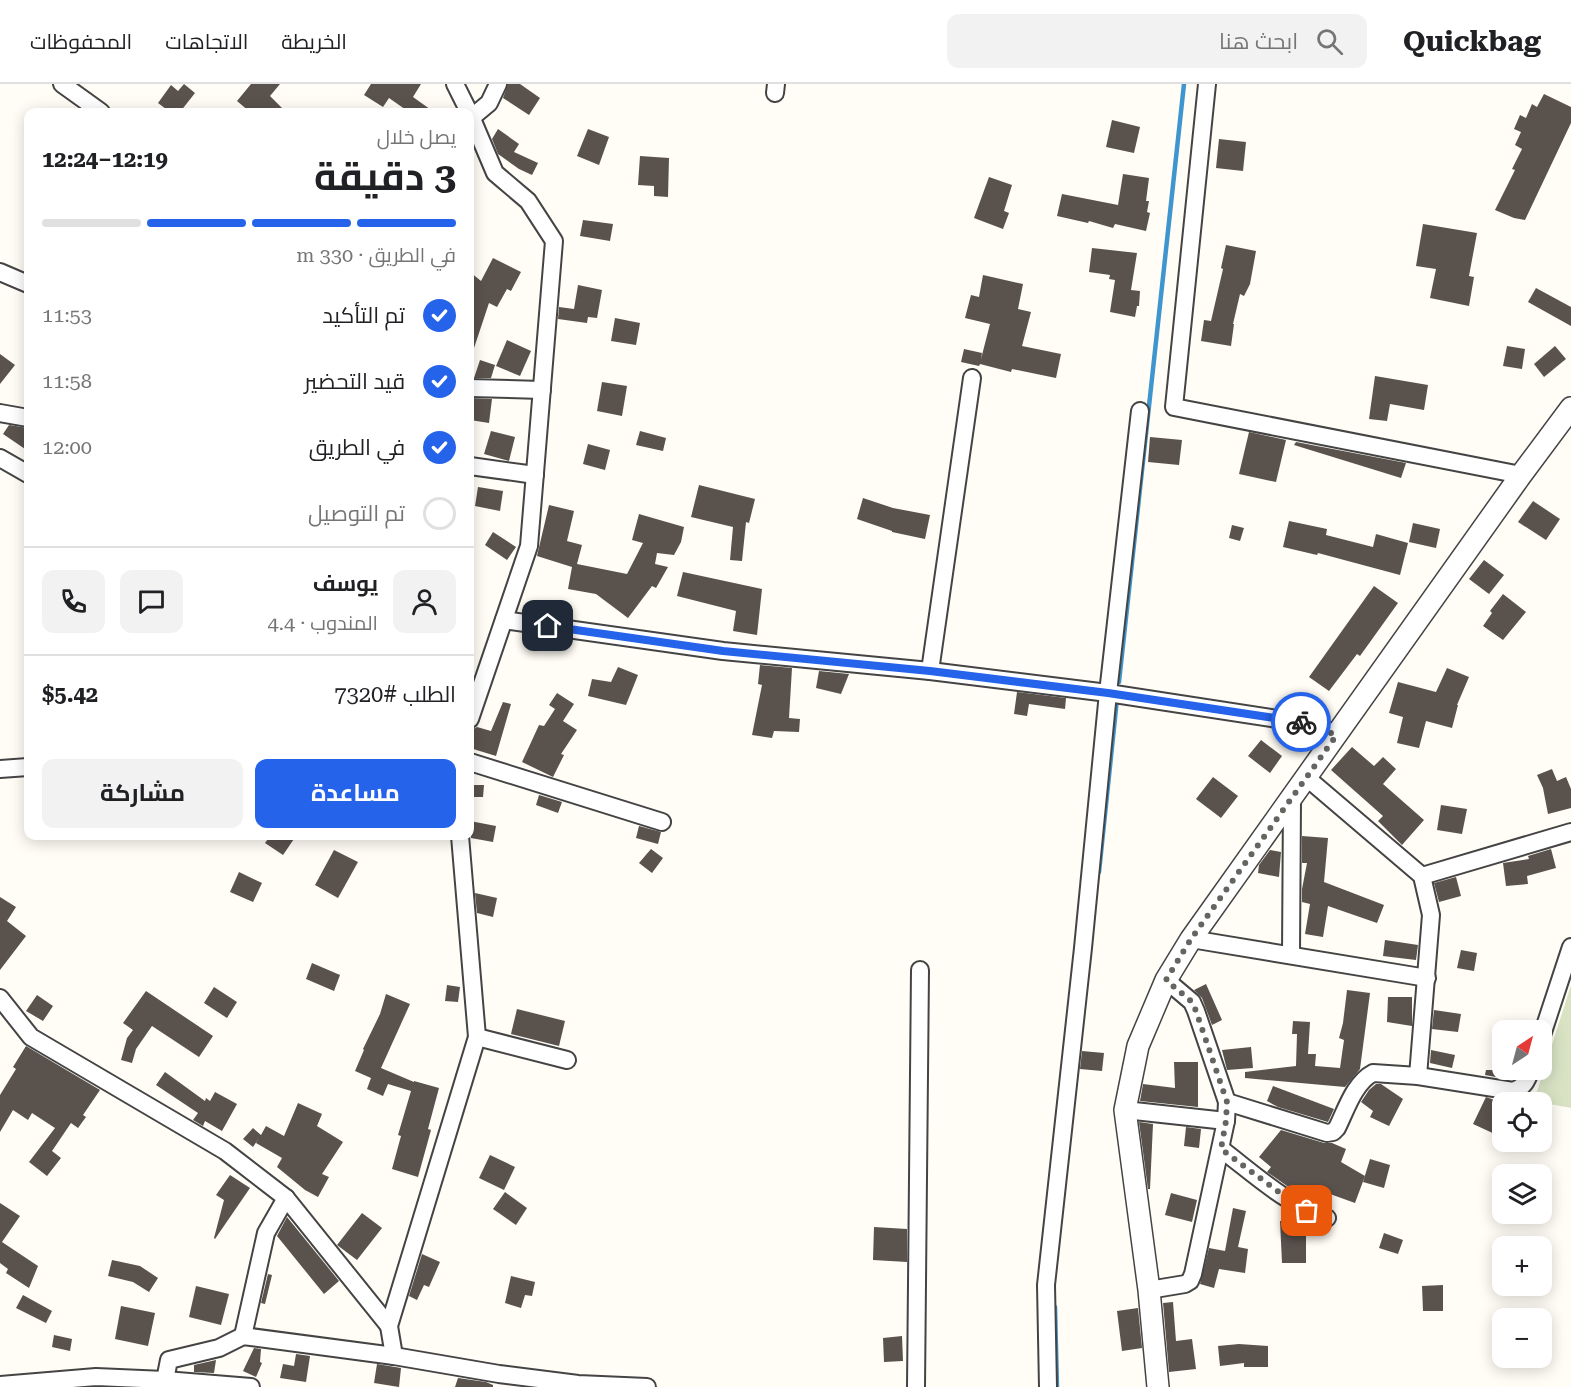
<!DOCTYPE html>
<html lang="ar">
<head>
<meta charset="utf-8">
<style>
  body { margin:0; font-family:"Roboto Serif",Cairo,serif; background:#f2f2f2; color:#202124; direction:rtl; height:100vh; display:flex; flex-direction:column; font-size:22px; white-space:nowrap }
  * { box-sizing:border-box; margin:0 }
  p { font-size:20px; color:#757577 }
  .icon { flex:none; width:33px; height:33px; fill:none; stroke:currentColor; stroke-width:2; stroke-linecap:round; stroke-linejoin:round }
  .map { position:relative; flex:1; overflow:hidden; direction:ltr }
  .side { position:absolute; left:24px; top:24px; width:450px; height:732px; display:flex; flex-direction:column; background:#fff; border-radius:12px; box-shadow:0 3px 15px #0003; direction:rtl }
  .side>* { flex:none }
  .needle { width:39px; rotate:36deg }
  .controls { position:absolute; left:1492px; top:936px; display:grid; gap:12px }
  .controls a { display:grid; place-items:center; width:60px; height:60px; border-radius:12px; background:#fff; box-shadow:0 3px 15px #0003; font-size:30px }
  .pin { position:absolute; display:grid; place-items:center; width:51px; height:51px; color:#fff; margin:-26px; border-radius:12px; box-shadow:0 3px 9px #0006 }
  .courier { position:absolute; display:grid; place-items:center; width:60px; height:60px; margin:-30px; border:4px solid #2563eb; border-radius:50%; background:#fff; color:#222; box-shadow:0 2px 8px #0007 }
  .summary em { font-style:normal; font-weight:700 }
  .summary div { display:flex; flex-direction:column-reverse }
  .summary { display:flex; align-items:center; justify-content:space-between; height:102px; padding:0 18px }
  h1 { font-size:39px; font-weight:700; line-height:45px }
  .bar { display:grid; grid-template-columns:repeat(4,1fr); gap:9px 6px; align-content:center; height:72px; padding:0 18px }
  .bar i { height:8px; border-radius:4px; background:#e0e0e0 }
  .bar .selected { background:#2563eb }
  .bar p { grid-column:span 4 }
  .line { display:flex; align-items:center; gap:15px; padding:0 18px; border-top:2px solid #e0e0e0 }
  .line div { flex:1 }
  .round { display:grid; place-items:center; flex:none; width:63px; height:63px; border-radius:12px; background:#f2f2f2 }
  ol { padding:0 18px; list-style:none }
  li { display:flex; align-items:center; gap:18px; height:66px }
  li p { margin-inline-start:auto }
  li .icon { padding:6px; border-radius:50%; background:#2563eb; color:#fff; stroke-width:4 }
  li:last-child { color:#757577 }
  li i { width:33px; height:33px; border:3px solid #e0e0e0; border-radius:50% }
  .primary-button { display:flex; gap:12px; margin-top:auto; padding:12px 18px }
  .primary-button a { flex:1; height:69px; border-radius:12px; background:#2563eb; color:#fff; font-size:24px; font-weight:700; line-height:69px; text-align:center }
  .primary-button a+a { background:#f2f2f2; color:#202124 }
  header { display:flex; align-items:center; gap:36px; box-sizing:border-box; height:84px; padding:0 30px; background:#fff; border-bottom:2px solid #e0e0e0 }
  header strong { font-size:28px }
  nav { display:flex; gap:33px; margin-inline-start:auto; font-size:21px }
  .search { width:420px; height:54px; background:#f2f2f2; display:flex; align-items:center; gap:15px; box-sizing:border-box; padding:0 21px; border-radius:12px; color:#757577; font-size:22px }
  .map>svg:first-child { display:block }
  .cemetery { fill:#d9e3c4 }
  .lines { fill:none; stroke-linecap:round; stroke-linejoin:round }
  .stream { stroke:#3f96cf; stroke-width:4.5 }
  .building { fill:#5a524d }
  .minor-casing { stroke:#444; stroke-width:20 }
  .tertiary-casing { stroke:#444; stroke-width:24 }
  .minor { stroke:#fff; stroke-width:16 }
  .tertiary { stroke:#fff; stroke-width:21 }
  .done { stroke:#646461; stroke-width:6; stroke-dasharray:0 10.8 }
  .route { stroke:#2563eb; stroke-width:8 }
</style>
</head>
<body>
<header>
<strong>Quickbag</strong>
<div class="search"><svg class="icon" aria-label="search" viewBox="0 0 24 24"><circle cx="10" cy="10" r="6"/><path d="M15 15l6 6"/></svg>ابحث هنا</div>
<nav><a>الخريطة</a><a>الاتجاهات</a><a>المحفوظات</a></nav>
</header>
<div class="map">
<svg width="1571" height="1303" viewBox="0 0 1571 1303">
  <rect width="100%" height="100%" fill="#fffdf5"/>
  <polygon class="cemetery" points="1571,901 1571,1024 1534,1017"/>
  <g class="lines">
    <g class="stream">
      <polyline points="1119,598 1184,0"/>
      <polyline points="1099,788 1117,615"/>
      <polyline points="1055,1223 1057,1303"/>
    </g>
  </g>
  <g class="building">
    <polygon points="184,0 195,9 180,28 170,28 158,19 171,1 178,7"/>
    <polygon points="251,0 280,0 270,12 286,28 250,28 237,17"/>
    <polygon points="371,0 421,0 413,13 434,28 409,28 389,14 383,23 364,11"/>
    <polygon points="508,0 520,0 540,14 529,31 503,14"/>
    <polygon points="1544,10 1571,23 1571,39 1525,136 1514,134 1495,126 1515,86 1512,85 1522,65 1515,61 1521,48 1514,45 1520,31 1526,34 1532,20 1537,23"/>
    <polygon points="1112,36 1140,43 1134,69 1106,63"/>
    <polygon points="498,45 519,60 514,68 538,79 532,91 519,85 498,70 492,55"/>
    <polygon points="588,45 609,53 599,81 577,72"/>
    <polygon points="1219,55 1246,58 1243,87 1216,84"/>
    <polygon points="640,72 669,74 668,113 654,112 654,102 638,101"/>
    <polygon points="1123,90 1149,94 1146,117 1149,117 1147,128 1150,129 1146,147 1115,140 1113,144 1089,137 1088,139 1057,132 1062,110 1118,121"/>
    <polygon points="989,93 1012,101 1004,127 1009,129 1003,145 974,134"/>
    <polygon points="583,136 613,140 610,157 580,152"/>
    <polygon points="1423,140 1477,149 1469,192 1474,193 1469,222 1430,214 1436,185 1416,182"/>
    <polygon points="1226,161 1256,167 1250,200 1244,212 1240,210 1233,240 1234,240 1231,262 1201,257 1204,236 1211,237 1223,185 1221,184"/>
    <polygon points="1092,164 1137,169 1131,206 1140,207 1139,222 1137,222 1135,233 1110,228 1115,196 1109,195 1110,191 1089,188"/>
    <polygon points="493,174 521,188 511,207 507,205 497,223 489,219 472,270 470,270 470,188 481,197"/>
    <polygon points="983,191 1023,200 1018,225 1031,228 1022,262 1061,270 1056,294 1012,285 1011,288 980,280 979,282 961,278 964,265 982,269 981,275 990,240 965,234 971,211 979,213"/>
    <polygon points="578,201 602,206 597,234 588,233 587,239 558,235 559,223 574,225"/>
    <polygon points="1536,204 1571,223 1571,242 1528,218"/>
    <polygon points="615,234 640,239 636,261 611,257"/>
    <polygon points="507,256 531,267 520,292 496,282"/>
    <polygon points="1507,262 1525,265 1522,285 1503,282"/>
    <polygon points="1555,262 1566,275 1544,293 1534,280"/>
    <polygon points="0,270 15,281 0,300"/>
    <polygon points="480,276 495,281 491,294 474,294"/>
    <polygon points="1375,292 1428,301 1424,326 1390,320 1387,337 1369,335"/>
    <polygon points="602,298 627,302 622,332 597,327"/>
    <polygon points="470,314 492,315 489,339 470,336"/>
    <polygon points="9,341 28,344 28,367 3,350"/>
    <polygon points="491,347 515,353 509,377 484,370"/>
    <polygon points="640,347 666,354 663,367 636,361"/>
    <polygon points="1249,348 1286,356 1276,398 1239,390"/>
    <polygon points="1150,353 1182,356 1179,381 1148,378"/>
    <polygon points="1296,358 1406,379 1401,394 1294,361"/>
    <polygon points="588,360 610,366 605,386 583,380"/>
    <polygon points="699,401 755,415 749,439 746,438 742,477 730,476 733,443 691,433"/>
    <polygon points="478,403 503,407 500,427 475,422"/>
    <polygon points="863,414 893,424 930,431 925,455 892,448 892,447 857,435"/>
    <polygon points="1533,417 1560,435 1546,456 1518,438"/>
    <polygon points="549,421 574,427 567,457 582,461 577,480 627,490 643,459 632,456 639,430 684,443 681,458 674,471 657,469 655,480 668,483 656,504 652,502 628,534 596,510 568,505 572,483 537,472"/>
    <polygon points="1289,437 1327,445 1326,451 1373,463 1376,450 1408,459 1400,491 1318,469 1317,471 1283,463"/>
    <polygon points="1413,439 1440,445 1436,464 1409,458"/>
    <polygon points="1232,441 1244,444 1240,457 1229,454"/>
    <polygon points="493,448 516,463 507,476 485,461"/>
    <polygon points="1484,476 1504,491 1489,510 1469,495"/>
    <polygon points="683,488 762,505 757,551 733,547 736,527 677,512"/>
    <polygon points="1374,502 1398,519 1360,572 1357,570 1329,607 1309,593"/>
    <polygon points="1503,510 1526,528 1503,556 1483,542 1492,529 1490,527"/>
    <polygon points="760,581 792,584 789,634 800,635 799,648 774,647 772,654 752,651 762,601 758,600"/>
    <polygon points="618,583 638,591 626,621 588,612 592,595 611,598"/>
    <polygon points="1447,584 1469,593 1457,621 1458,621 1452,644 1426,637 1419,664 1397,659 1403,633 1389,629 1398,598 1436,608"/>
    <polygon points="819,587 849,590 841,610 816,604"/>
    <polygon points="1017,608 1066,614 1065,625 1029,620 1027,632 1014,630"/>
    <polygon points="557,609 574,620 563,637 577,646 561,670 564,671 553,693 522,678 539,641 544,642 555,625 549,621"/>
    <polygon points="503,618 511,620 496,672 470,664 473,645 477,643 491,647"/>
    <polygon points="1261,656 1282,672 1270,689 1248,672"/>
    <polygon points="1352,663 1374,682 1383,673 1396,685 1383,700 1424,736 1402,761 1378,737 1383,732 1331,686"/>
    <polygon points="1552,685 1557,697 1566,693 1571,705 1571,724 1548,730 1543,704 1537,691"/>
    <polygon points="1213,693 1238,712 1221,734 1196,715"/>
    <polygon points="470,701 484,701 483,713 470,713"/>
    <polygon points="539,711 562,718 558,729 536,721"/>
    <polygon points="1441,721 1467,725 1462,750 1437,746"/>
    <polygon points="470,737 496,742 493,758 471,754"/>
    <polygon points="639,742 661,748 658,760 636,754"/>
    <polygon points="270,752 296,752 283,771 265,759"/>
    <polygon points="1302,752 1328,754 1324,798 1384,821 1377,839 1328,822 1323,853 1305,850 1310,820 1302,818 1302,805 1307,779 1302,779"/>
    <polygon points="651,765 663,774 652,789 639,779"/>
    <polygon points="1551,765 1556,784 1527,792 1528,800 1506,802 1503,779 1529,775 1528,772"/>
    <polygon points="334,766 358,778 338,814 315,801"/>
    <polygon points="1270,766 1281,768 1279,793 1258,789 1259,781"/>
    <polygon points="239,788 262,799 253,818 230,808"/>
    <polygon points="1456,793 1461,812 1439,818 1434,799"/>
    <polygon points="475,809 497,814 493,833 477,829"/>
    <polygon points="0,813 16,823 7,837 26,852 0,886"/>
    <polygon points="1385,856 1418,861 1416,876 1383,872"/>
    <polygon points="1461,866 1477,869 1474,887 1457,884"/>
    <polygon points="312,879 340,891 334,907 306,895"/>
    <polygon points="1206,900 1222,936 1212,941 1202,914 1194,906"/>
    <polygon points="447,901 460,903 458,918 445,917"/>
    <polygon points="214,903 237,918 227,934 204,919"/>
    <polygon points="1347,906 1370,909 1360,985 1345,1003 1245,994 1245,988 1296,982 1297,950 1292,950 1293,937 1310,938 1308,970 1316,970 1315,982 1340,984 1344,956 1339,954 1343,939"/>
    <polygon points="146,907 213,952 199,973 152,942 136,965 132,979 121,976 127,954 133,946 123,939"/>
    <polygon points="386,910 410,920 381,984 414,998 414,997 439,1004 428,1045 431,1046 418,1093 392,1085 401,1052 398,1051 411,1007 388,1000 383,1012 367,1005 371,994 355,987 364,966 363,965 380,930"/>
    <polygon points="37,911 53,922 43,937 26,927"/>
    <polygon points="1388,913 1412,913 1412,942 1387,938"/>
    <polygon points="517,925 565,937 559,962 511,950"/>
    <polygon points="1434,926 1461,930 1458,948 1432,945"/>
    <polygon points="26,962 100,1006 83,1031 86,1033 78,1044 71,1039 52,1067 61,1074 47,1092 29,1078 55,1044 32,1029 28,1036 13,1026 0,1048 0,1011 16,985 13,983"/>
    <polygon points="1251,963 1253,984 1227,986 1222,966"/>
    <polygon points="1431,966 1455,971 1452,984 1430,979"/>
    <polygon points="1082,967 1104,969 1102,987 1080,985"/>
    <polygon points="1174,978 1198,978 1198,1023 1140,1017 1143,1000 1175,1004"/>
    <polygon points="1486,986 1520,986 1512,996 1485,991"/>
    <polygon points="165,988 205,1017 206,1014 210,1017 215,1008 237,1020 222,1047 205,1037 203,1042 193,1036 198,1029 156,1001"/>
    <polygon points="1376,1000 1381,1000 1403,1015 1389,1042 1370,1033 1373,1027 1361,1018 1369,1006"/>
    <polygon points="1273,1002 1334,1025 1328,1038 1278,1023 1267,1017"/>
    <polygon points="1486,1013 1503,1019 1503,1038 1497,1051 1473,1040"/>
    <polygon points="298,1019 322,1030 317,1042 343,1058 322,1090 329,1093 318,1113 305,1106 277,1083 282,1074 256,1059 259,1054 253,1063 243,1055 253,1044 261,1051 266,1042 284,1052"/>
    <polygon points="1139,1038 1153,1040 1150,1105 1148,1105"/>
    <polygon points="1186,1043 1201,1045 1199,1064 1184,1062"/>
    <polygon points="1281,1046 1324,1059 1332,1059 1346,1065 1341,1078 1365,1092 1355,1119 1330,1110 1327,1115 1317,1111 1314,1118 1290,1104 1267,1088 1271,1083 1259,1073"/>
    <polygon points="490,1071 515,1083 504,1106 479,1094"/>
    <polygon points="1370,1075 1390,1081 1384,1104 1363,1098"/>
    <polygon points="230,1091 250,1104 215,1155 214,1154 224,1116 216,1111"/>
    <polygon points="505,1108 527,1124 516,1141 493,1125"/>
    <polygon points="1171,1109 1197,1116 1192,1138 1165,1131"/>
    <polygon points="0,1119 20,1132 2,1158 38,1182 29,1204 6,1189 8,1185 0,1179"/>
    <polygon points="1233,1124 1246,1127 1238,1163 1248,1165 1245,1189 1219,1185 1214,1204 1200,1200 1209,1164 1225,1167"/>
    <polygon points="362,1129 382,1144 357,1176 337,1161"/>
    <polygon points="287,1133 339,1197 324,1210 277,1152"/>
    <polygon points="1280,1137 1306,1137 1306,1179 1282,1179"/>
    <polygon points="874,1143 907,1145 907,1178 873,1176"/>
    <polygon points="1384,1149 1403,1156 1398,1170 1379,1164"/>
    <polygon points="422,1170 440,1178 429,1203 424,1201 417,1216 409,1212"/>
    <polygon points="112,1176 140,1182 158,1194 149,1208 133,1198 108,1192"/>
    <polygon points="268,1190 272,1191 265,1220 261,1219"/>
    <polygon points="511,1192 535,1198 532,1212 525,1211 521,1224 505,1219"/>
    <polygon points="1443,1201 1443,1227 1423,1227 1422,1202"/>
    <polygon points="196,1202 229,1210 221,1241 189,1233"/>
    <polygon points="23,1211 52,1227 46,1239 16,1224"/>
    <polygon points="1173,1218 1176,1257 1192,1255 1196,1285 1169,1288 1163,1219"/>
    <polygon points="121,1222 155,1229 148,1262 115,1255"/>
    <polygon points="1138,1224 1142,1264 1122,1267 1117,1227"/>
    <polygon points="54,1251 72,1255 70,1267 52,1263"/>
    <polygon points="902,1252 903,1277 884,1278 883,1254"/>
    <polygon points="1239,1260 1268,1262 1268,1283 1244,1283 1244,1279 1220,1282 1218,1262"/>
    <polygon points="254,1264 261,1265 260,1278 262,1279 256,1293 243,1287"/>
    <polygon points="296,1270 310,1272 306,1298 280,1294 283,1280 294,1282"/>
    <polygon points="216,1276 214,1289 194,1288 194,1281"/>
    <polygon points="377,1280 401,1284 399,1303 374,1299"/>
    <polygon points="458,1294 486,1298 493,1301 493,1303 455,1303"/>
  </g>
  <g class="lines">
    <defs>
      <g id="minor">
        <polyline points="62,0 101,28"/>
        <polyline points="455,0 469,28"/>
        <polyline points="1207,0 1174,323 1521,391"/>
        <polyline points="775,9 776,0"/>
        <polyline points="470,30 495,89 528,117 554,157 529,462 470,635"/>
        <polyline points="471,34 489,19 498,0"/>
        <polyline points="0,188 28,200"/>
        <polyline points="470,304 542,306"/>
        <polyline points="0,329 28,334"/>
        <polyline points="0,374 28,390"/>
        <polyline points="470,382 535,391"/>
        <polyline points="504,536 723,567 930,587 1108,609 1317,641 1337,652"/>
        <polyline points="930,587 972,294"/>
        <polyline points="470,678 662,738"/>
        <polyline points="0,685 28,683"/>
        <polyline points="1307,694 1422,792 1431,831 1418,992"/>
        <polyline points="1422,792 1571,748"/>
        <polyline points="1191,855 1427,894"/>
        <polyline points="1291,871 1292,715"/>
        <polyline points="0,914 31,953 225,1067 286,1114 389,1242"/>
        <polyline points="1542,951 1571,863"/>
        <polyline points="477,953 567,976"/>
        <path d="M1227 1018 1327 1049 1333 1048 1337 1044C1346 1026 1354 999 1373 989L1418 992 1513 1007C1524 1004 1527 996 1531 986"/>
        <polyline points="1125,1026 1226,1037"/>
        <path d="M1221 1065C1254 1090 1287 1121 1327 1134"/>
        <polyline points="1149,1206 1185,1200 1190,1197 1193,1190 1226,1037 1227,1018 1196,927 1192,918 1166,896"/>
        <polyline points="243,1252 266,1149 286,1114"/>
        <polyline points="394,1272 389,1242 477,953 460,752"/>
        <polyline points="165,1296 169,1276 219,1264 243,1252 394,1272 499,1290 578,1300 647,1303"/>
        <polyline points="0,1301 96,1293 165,1296 251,1303"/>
        <polyline points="916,1303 920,886"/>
        <polyline points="1048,1303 1046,1201 1083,864 1108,609 1140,327"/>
      </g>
      <polyline id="tertiary" points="1158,1303 1149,1206 1125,1026 1138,962 1166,896 1191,855 1521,391 1571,324"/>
    </defs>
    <use href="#minor" class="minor-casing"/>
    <use href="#tertiary" class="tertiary-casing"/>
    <use href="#minor" class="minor"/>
    <use href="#tertiary" class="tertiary"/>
  </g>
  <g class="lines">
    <polyline class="done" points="1301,638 1317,641 1336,652 1191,855 1166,896 1192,918 1196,927 1227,1018 1226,1037 1221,1065 1291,1117 1307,1127"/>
    <polyline class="route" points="548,542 723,567 930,587 1108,609 1301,638"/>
  </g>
</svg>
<div class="controls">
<a><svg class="needle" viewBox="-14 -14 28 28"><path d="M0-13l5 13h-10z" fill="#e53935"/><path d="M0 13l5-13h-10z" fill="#757577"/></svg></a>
<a><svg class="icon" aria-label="locate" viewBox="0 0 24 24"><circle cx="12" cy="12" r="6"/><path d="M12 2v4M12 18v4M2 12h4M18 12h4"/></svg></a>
<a><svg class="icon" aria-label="layers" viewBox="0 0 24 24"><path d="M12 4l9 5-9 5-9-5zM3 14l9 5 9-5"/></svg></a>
<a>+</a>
<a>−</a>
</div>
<div class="pin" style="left:1307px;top:1127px;background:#ea580c"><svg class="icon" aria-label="bag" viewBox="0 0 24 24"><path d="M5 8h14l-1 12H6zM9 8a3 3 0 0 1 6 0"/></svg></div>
<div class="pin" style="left:548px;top:542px;background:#1f2937"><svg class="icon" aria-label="home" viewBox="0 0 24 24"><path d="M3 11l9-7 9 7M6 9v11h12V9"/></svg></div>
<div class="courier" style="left:1301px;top:638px"><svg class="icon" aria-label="bike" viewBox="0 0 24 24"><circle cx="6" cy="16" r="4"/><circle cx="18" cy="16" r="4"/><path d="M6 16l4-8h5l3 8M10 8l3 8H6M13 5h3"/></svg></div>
<section class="side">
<div class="summary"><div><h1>3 دقيقة</h1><p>يصل خلال</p></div><em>12:19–12:24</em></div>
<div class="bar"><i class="selected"></i><i class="selected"></i><i class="selected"></i><i></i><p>في الطريق · 330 m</p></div>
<ol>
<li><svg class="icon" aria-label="check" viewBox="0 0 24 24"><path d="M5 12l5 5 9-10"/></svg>تم التأكيد<p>11:53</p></li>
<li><svg class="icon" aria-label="check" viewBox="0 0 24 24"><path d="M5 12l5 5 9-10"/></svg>قيد التحضير<p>11:58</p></li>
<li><svg class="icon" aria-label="check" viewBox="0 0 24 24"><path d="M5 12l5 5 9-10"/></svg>في الطريق<p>12:00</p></li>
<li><i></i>تم التوصيل</li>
</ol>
<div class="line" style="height:108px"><a class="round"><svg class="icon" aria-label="person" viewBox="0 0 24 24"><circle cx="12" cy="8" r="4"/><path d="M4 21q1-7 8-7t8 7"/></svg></a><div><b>يوسف</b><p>المندوب · 4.4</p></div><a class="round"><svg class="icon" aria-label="chat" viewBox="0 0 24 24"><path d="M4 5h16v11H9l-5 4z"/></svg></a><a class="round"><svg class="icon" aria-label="phone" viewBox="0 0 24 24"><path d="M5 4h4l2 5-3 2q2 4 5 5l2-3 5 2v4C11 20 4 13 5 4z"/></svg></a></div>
<div class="line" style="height:78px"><div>الطلب #7320</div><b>$5.42</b></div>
<div class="primary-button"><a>مساعدة</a><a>مشاركة</a></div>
</section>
</div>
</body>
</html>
